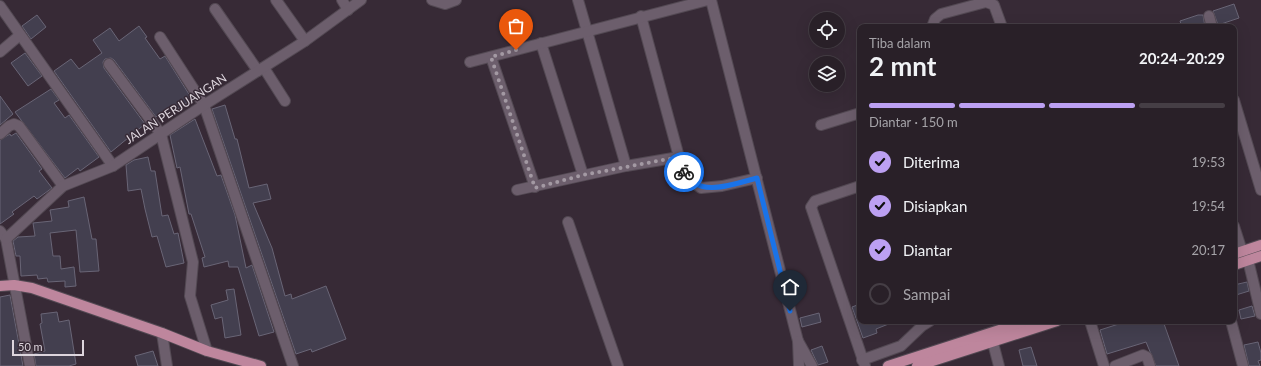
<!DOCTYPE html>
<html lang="id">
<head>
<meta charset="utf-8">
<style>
  body { margin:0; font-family:Lato,sans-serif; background:#312830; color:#f1f3f6; height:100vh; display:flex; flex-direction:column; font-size:15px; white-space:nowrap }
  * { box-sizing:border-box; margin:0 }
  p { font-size:13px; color:#a5a3a8 }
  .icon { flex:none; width:22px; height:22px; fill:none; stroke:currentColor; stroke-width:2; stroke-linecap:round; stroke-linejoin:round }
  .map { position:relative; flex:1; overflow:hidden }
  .drawer { position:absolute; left:857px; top:24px; width:380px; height:300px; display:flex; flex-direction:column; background:#292028; border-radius:8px; box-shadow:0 4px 16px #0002,0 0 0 1px #453e45 }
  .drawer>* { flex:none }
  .tools { position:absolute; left:809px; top:12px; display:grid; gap:8px }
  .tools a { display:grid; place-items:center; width:36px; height:36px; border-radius:50%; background:#292028; box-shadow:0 4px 16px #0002,0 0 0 1px #453e45; font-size:20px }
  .scale { position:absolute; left:12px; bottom:10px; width:72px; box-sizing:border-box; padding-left:4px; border:2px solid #ddd5dd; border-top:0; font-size:11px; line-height:14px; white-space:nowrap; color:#ddd5dd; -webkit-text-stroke:3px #372a36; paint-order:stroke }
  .pin { position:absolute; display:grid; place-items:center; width:34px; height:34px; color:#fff; margin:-41px -17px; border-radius:50% 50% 50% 0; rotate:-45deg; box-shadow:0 0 4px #0007 }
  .pin .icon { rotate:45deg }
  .courier { position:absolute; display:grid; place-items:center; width:40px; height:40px; margin:-20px; border:3px solid #1a73e8; border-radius:50%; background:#fff; color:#222; box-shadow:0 1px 5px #0007 }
  .head em { font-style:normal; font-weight:700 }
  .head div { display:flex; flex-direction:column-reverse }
  .head { display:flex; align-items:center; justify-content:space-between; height:68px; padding:0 12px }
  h1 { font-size:26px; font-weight:700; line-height:30px }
  .bar { display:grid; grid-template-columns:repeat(4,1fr); gap:6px 4px; align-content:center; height:48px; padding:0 12px }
  .bar i { height:5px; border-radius:3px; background:#453e45 }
  .bar .current { background:#bca0f2 }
  .bar p { grid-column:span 4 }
  ol { padding:0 12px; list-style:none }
  li { display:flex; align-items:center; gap:12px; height:44px }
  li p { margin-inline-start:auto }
  li .icon { padding:4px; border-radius:50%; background:#bca0f2; color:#111; stroke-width:4 }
  li:last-child { color:#a5a3a8 }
  li i { width:22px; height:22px; border:2px solid #453e45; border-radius:50% }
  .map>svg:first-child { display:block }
  .building { fill:#433f4f; stroke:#696576 }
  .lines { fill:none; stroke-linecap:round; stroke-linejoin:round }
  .minor-casing { stroke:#534953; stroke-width:12 }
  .major-casing { stroke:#534953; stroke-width:12 }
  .minor { stroke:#6c5e6c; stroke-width:10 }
  .major { stroke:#be869d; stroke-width:10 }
  .done { stroke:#a399a3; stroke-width:4; stroke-dasharray:0 7.2 }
  .route { stroke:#1a73e8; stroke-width:5 }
  .labels { text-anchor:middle; stroke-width:3; stroke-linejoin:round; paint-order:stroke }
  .street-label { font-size:12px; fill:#ddd5dd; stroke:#372a36 }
</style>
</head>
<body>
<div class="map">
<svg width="1261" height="366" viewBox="0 0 1261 366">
  <rect width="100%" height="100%" fill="#372a36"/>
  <g class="building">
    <polygon points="1234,4 1239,18 1218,25 1213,11"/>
    <polygon points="37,15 46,27 31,39 22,26"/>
    <polygon points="1198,15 1203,15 1205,27 1182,27 1180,21"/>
    <polygon points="139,26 147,37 145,38 160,59 165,56 192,99 174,112 170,107 156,117 114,60 111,58 105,59 103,62 104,68 145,124 111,152 54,71 71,59 79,69 102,53 93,40 110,28 119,41"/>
    <polygon points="25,53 42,76 28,86 11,63"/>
    <polygon points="51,89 59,100 54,103 65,118 69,115 99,157 80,171 78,168 65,178 15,112"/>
    <polygon points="0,96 13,114 0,125"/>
    <polygon points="225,105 235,139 237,139 249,188 267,184 271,199 253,203 272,248 285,296 291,294 292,299 326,286 346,339 312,352 311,349 296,354 212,109"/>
    <polygon points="195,119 217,176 221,175 235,215 246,268 252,265 274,332 259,336 238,267 229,267 228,261 204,267 202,258 205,257 191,214 189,214 180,167 177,168 170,135"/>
    <polygon points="16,133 42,169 39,171 52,188 37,199 34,196 12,212 14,214 0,224 0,140 10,134 11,136"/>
    <polygon points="148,157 151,171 155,171 162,216 168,215 174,234 178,233 184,263 166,267 157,236 152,237 145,209 141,189 128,191 126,165 134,160"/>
    <polygon points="84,197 92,239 96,239 99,271 80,272 76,230 50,233 53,256 60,256 61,269 74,267 76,286 65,287 65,281 48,282 47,278 38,279 37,275 21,276 20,256 16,256 13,241 18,237 35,236 33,223 52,221 50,210 69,207 68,201"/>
    <polygon points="1247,282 1249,291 1236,295 1234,285"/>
    <polygon points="234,289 241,335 225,338 222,317 215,319 211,305 228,300 226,290"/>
    <polygon points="10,295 23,366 0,366 0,297"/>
    <polygon points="860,304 860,321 896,321 876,329 877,333 863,338 852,307"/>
    <polygon points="1252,306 1255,316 1241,319 1239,310"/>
    <polygon points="57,312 59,322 69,320 76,364 69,366 36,366 34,354 45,351 40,324 42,323 41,314"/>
    <polygon points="819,313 821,322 802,327 800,318"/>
    <polygon points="1128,321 1163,321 1179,366 1156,366 1146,342 1107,354 1100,330"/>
    <polygon points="1258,342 1261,353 1261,360 1258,361 1260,366 1249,366 1244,345"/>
    <polygon points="822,346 828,362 818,365 811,350"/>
    <polygon points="1031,347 1037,366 1023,366 1019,350"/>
    <polygon points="153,351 158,366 138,366 135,356"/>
  </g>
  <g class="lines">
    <defs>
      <g id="minor">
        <polyline points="276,0 305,41"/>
        <polyline points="342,0 348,10"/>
        <polyline points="432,0 445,4 456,0"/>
        <polyline points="578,0 626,166"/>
        <polyline points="711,0 798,341 799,366"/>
        <polyline points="0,6 113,166"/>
        <polyline points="215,9 258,71"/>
        <polyline points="641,16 679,157 687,178 701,188 722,186 757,178"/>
        <polyline points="1209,16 1212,27"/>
        <polyline points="932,27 935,19 941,14 986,2 994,5 1002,27"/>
        <polyline points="160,37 204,105 293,366"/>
        <polyline points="541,43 583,175"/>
        <polyline points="0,52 20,35"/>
        <polyline points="491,57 535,187"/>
        <polyline points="470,62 708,0"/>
        <polyline points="109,64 161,134 193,262 190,296 207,351"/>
        <polyline points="264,68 285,101"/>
        <polyline points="1234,100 1261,190"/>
        <polyline points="821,125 860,113"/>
        <polyline points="0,134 9,126 14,124 19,126 63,186"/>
        <polyline points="860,186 815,201 811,207 865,366"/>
        <polyline points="517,190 626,166 679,157"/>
        <polyline points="568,222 618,366"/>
        <polyline points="1234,226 1242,251"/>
        <polyline points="0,231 6,239 30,366"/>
        <polyline points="6,239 63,186 113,166 204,105 305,41 361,0"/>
        <polyline points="1248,260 1261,314"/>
        <polyline points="1090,321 1104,366"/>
        <polyline points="1231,321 1243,366"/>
        <polyline points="162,333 167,366"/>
        <polyline points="798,341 812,366"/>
        <polyline points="993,343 999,366"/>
        <polyline points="862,360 901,346 922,326 930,321"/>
        <polyline points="1115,366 1143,355 1147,357 1150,366"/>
      </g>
      <g id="major">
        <polyline points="1234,254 1261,245"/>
        <polyline points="1234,265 1261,256"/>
        <polyline points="0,286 14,285 32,288 162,333 207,351 261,366"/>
        <polyline points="888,366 1027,321"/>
        <polyline points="917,366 1057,321"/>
      </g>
    </defs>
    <use href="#minor" class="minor-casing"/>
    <use href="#major" class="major-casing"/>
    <use href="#minor" class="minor"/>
    <use href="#major" class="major"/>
  </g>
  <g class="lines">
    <polyline class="done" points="516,50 491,57 535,188 583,175 679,157 684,172"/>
    <path class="route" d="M684 172C699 199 733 184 757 178L790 311"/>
  </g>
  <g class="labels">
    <g class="street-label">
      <text transform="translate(176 109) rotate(-33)" y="4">JALAN PERJUANGAN</text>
    </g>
  </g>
</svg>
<div class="tools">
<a><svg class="icon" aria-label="locate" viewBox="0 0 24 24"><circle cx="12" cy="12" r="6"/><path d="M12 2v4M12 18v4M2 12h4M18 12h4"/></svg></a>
<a><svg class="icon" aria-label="layers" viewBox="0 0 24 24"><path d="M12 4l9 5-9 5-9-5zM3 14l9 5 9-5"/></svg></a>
</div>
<div class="scale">50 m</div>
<div class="pin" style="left:516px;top:50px;background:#ea580c"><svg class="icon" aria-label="bag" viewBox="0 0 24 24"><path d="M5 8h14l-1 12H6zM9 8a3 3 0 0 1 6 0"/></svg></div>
<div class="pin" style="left:790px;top:311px;background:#1f2937"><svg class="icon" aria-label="home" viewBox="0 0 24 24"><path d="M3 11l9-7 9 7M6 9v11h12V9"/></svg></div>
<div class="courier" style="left:684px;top:172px"><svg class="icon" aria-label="bike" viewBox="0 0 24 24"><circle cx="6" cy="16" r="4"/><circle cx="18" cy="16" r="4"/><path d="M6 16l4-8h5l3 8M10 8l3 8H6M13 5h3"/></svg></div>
<section class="drawer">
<div class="head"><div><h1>2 mnt</h1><p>Tiba dalam</p></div><em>20:24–20:29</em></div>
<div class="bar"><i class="current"></i><i class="current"></i><i class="current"></i><i></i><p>Diantar · 150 m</p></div>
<ol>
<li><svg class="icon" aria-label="check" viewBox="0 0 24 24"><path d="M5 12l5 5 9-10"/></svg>Diterima<p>19:53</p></li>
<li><svg class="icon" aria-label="check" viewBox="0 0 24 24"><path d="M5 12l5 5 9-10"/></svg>Disiapkan<p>19:54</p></li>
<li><svg class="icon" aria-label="check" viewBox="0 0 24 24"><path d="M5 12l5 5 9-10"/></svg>Diantar<p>20:17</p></li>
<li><i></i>Sampai</li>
</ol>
</section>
</div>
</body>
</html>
